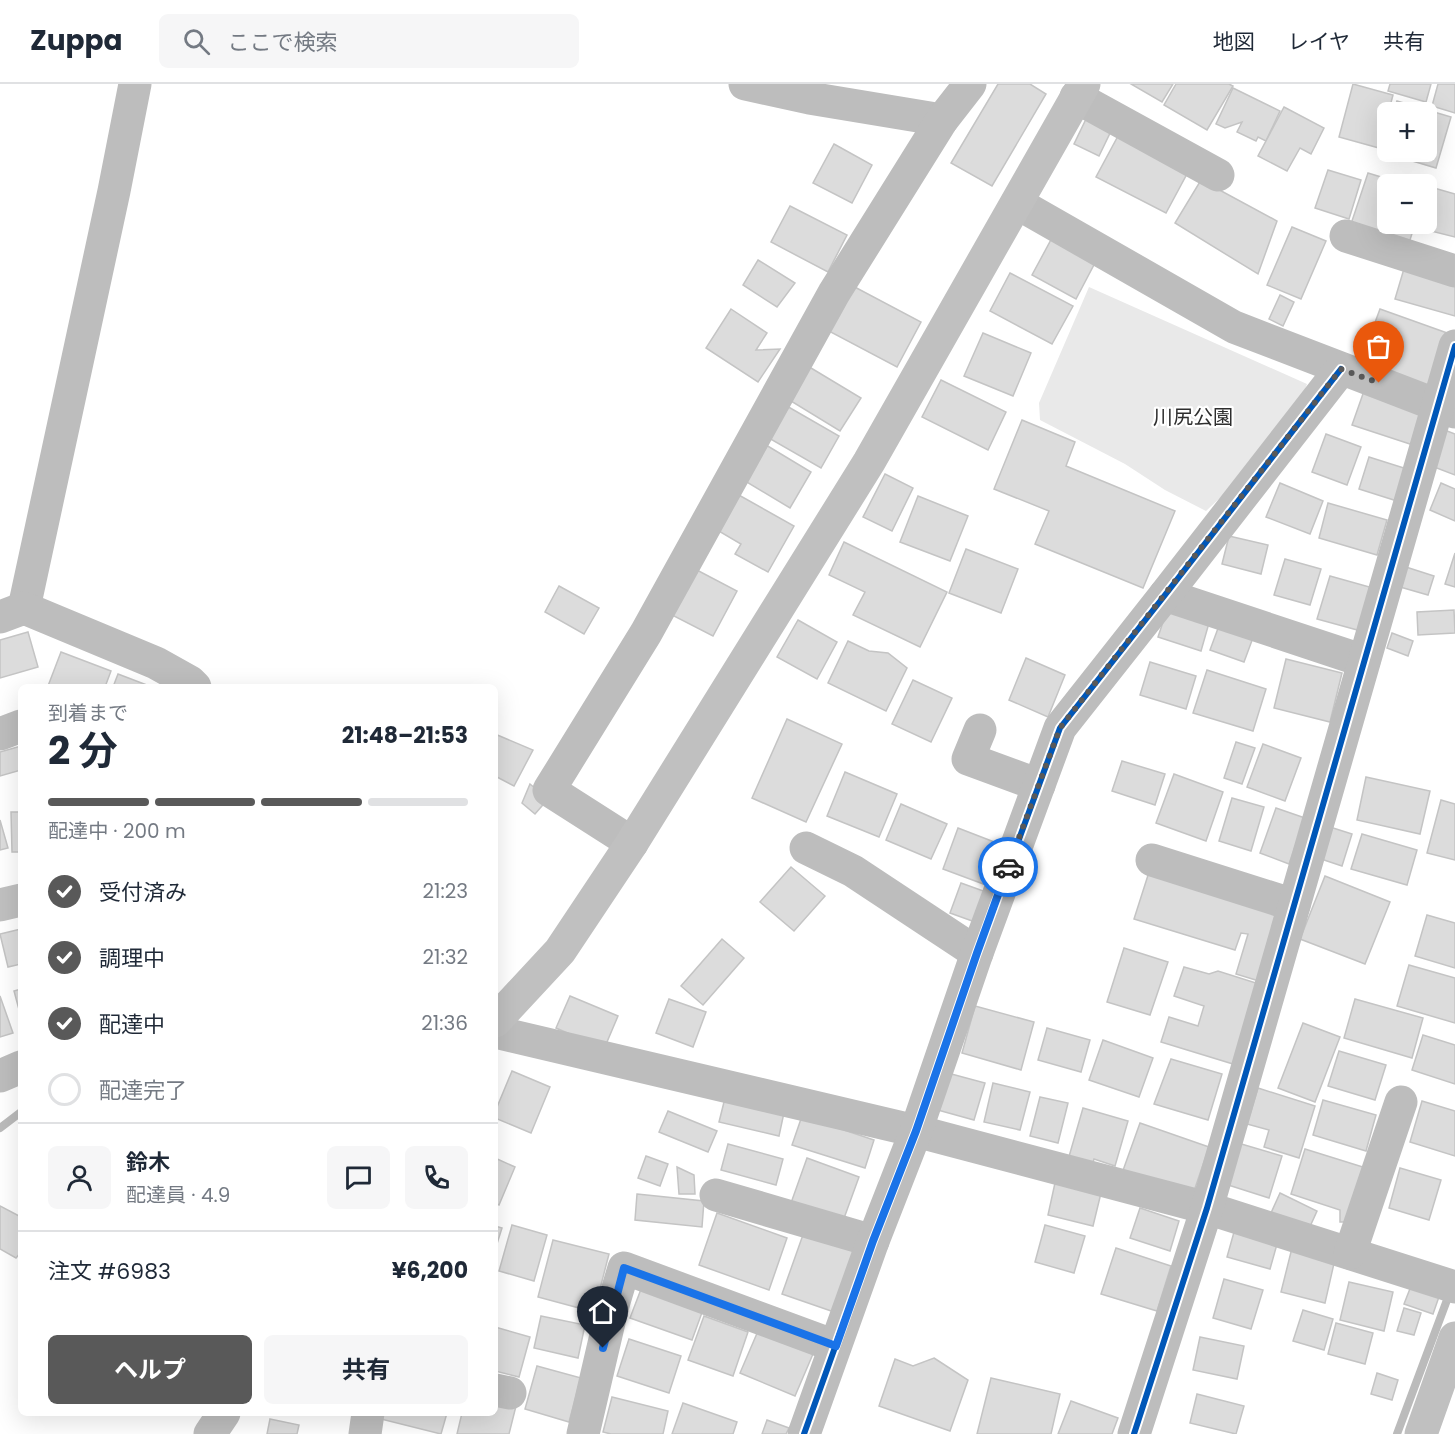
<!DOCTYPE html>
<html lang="ja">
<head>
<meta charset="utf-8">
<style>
  body { margin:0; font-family:Poppins,"Noto Sans JP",sans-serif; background:#f6f6f7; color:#1f2937; height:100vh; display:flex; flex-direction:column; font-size:22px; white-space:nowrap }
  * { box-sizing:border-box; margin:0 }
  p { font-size:20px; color:#747a83 }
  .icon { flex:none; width:33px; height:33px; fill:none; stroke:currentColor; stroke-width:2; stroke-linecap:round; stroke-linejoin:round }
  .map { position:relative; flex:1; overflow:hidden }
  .drawer { position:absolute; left:18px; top:600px; width:480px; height:732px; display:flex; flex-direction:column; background:#fff; border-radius:9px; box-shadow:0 6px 24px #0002 }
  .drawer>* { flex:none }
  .controls { position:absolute; left:1377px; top:18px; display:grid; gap:12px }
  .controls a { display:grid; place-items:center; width:60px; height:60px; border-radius:9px; background:#fff; box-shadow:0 6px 24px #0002; font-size:30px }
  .pin { position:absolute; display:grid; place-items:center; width:51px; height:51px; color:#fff; margin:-62px -26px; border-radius:50% 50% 50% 0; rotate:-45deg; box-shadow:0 0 6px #0007 }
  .pin .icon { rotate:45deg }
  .courier { position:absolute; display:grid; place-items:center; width:60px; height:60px; margin:-30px; border:4px solid #1a73e8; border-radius:50%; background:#fff; color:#222; box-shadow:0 2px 8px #0007 }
  .head em { font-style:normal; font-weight:700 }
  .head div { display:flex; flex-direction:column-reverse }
  .head { display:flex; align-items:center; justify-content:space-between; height:102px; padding:0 30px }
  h1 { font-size:39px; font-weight:700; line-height:45px }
  .bar { display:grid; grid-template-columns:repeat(4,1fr); gap:9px 6px; align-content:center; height:72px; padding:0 30px }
  .bar i { height:8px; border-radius:4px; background:#e0e1e3 }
  .bar .active { background:#595959 }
  .bar p { grid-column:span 4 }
  .line { display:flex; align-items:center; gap:15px; padding:0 30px; border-top:2px solid #e0e1e3 }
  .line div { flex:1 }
  .round { display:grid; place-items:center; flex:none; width:63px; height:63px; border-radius:9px; background:#f6f6f7 }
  ol { padding:0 30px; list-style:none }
  li { display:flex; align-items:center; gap:18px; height:66px }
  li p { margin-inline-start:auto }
  li .icon { padding:6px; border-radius:50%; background:#595959; color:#fff; stroke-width:4 }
  li:last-child { color:#747a83 }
  li i { width:33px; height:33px; border:3px solid #e0e1e3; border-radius:50% }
  .action { display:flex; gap:12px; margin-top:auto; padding:12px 30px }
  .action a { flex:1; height:69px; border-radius:9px; background:#595959; color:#fff; font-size:24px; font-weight:700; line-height:69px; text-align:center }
  .action a+a { background:#f6f6f7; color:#1f2937 }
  header { display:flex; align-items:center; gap:36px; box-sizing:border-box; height:84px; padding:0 30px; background:#fff; border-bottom:2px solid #e0e1e3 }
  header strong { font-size:28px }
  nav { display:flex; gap:33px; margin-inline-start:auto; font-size:21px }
  .search { width:420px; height:54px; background:#f6f6f7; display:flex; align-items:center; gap:15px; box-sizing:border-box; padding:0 21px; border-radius:9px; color:#747a83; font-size:22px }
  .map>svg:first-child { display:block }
  .green { fill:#e9e9e9 }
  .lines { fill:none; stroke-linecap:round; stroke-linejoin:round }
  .stream { stroke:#bbb; stroke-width:8 }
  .building { fill:#dcdcdc; stroke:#c4c4c4; stroke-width:1.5 }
  .street { stroke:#bdbdbd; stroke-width:33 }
  .secondary { stroke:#c0c0c0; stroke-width:33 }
  .cycleway-casing { stroke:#fff; stroke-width:10 }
  .cycleway { stroke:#0057b8; stroke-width:6 }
  .done { stroke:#595959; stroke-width:6; stroke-dasharray:0 10.8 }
  .route { stroke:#1a73e8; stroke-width:8 }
  .labels { text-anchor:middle; stroke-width:4.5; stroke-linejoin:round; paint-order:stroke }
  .park-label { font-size:20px; fill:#2e2e2e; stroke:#fff }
</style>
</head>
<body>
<header>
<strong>Zuppa</strong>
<div class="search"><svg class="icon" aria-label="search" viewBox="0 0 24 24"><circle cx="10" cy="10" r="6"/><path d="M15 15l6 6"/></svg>ここで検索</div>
<nav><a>地図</a><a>レイヤ</a><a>共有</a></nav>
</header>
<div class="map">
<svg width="1455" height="1350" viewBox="0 0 1455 1350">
  <rect width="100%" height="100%" fill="#fff"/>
  <polygon class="green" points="1089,203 1307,300 1290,348 1206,427 1165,406 1125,380 1040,336 1039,319"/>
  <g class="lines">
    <g class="stream">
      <polyline points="0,1044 21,1028"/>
      <polyline points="1397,1350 1447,1216"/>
    </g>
  </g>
  <g class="building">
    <polygon points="998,0 1030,0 1046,10 992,102 951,79"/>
    <polygon points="1131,0 1173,0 1162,18"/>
    <polygon points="1176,0 1229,0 1233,2 1207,46 1164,21"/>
    <polygon points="1353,0 1393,11 1379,64 1339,53"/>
    <polygon points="1390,0 1431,0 1426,18 1388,7"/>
    <polygon points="1438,0 1455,0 1455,29 1432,22"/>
    <polygon points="1233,4 1280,27 1266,57 1258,53 1256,57 1237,48 1242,38 1225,44 1216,40"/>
    <polygon points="1397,17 1451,33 1436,84 1382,68 1388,48 1388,68 1426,68 1426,28 1393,28"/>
    <polygon points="1284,23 1324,44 1311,70 1300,64 1287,87 1258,72"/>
    <polygon points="1087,33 1112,45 1099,72 1074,60"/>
    <polygon points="1118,52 1188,88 1166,129 1096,93"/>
    <polygon points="834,60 872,81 852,119 813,99"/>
    <polygon points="1328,86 1361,96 1349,135 1315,124"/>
    <polygon points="1368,89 1404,100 1388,100 1388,140 1415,140 1409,159 1351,140"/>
    <polygon points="1201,96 1277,137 1258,190 1175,139"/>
    <polygon points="1434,104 1455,110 1455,153 1423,145 1424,140 1426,140 1426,132"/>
    <polygon points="790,122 847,151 828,188 771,158"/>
    <polygon points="1292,143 1326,157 1301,215 1267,201"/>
    <polygon points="1053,152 1097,175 1076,215 1032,191"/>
    <polygon points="758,176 795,199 777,223 743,201"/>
    <polygon points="1406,178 1455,192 1455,232 1395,215"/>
    <polygon points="1010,189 1073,222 1052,260 990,227"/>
    <polygon points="849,200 921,238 897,283 825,245"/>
    <polygon points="1280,211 1294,218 1283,242 1269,235"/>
    <polygon points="731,225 767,249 756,266 780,265 758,298 706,264"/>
    <polygon points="1380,225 1450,250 1430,304 1360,279"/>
    <polygon points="983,249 1031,269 1013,312 964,292"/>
    <polygon points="806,281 861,314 840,347 786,314"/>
    <polygon points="941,296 1006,328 988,366 922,333"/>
    <polygon points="1364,307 1424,328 1413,361 1352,341"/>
    <polygon points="785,321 839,352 821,384 767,353"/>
    <polygon points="1022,336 1075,358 1066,382 1175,427 1143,504 1035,460 1049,427 994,405"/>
    <polygon points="1442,345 1455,350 1455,391 1429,381"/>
    <polygon points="1326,350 1361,363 1347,401 1312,388"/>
    <polygon points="766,361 811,388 790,424 745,397"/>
    <polygon points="1369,373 1407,385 1397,417 1359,405"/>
    <polygon points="885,390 913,404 892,447 863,433"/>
    <polygon points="1280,399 1323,417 1310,450 1266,433"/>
    <polygon points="1441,399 1455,405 1455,437 1430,426"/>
    <polygon points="737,410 794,442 768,488 735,470 741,460 717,446"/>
    <polygon points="918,412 968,432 950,477 900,458"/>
    <polygon points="1328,419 1387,436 1377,471 1319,454"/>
    <polygon points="1229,452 1268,461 1261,490 1222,480"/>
    <polygon points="844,458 947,508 920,563 853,531 865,508 829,491"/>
    <polygon points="966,465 1018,485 1001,529 949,509"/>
    <polygon points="1455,469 1455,503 1445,500"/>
    <polygon points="1285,475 1321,485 1310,521 1274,511"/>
    <polygon points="1406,483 1434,492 1428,511 1400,503"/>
    <polygon points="693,484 737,507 713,552 670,530"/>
    <polygon points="1330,492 1373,504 1361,547 1317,535"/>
    <polygon points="559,502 599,524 584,550 545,528"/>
    <polygon points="1167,526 1209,539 1201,567 1158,553"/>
    <polygon points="1454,526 1455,549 1418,551 1417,528"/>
    <polygon points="798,536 837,558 817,595 777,573"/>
    <polygon points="1220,539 1254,551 1244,578 1210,566"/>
    <polygon points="28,548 38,583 0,594 0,556"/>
    <polygon points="1392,549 1413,557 1408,572 1387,564"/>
    <polygon points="848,557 869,567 888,569 907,584 886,627 828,599"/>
    <polygon points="61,568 111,587 105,603 48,602"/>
    <polygon points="1026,574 1065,591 1048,633 1009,616"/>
    <polygon points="1286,575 1342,589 1330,638 1274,624"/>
    <polygon points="1150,578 1196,592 1186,625 1140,611"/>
    <polygon points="1207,586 1266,605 1253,647 1193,629"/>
    <polygon points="118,590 152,603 113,603"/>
    <polygon points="913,596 952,614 931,658 892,640"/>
    <polygon points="787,635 842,660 806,738 752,714"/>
    <polygon points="495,650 533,666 514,702 495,692"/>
    <polygon points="1236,658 1255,664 1242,700 1224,694"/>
    <polygon points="1263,660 1301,674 1285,717 1247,703"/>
    <polygon points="21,662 21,686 0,692 0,668"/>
    <polygon points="1122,677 1165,690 1155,721 1112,707"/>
    <polygon points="845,688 897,710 879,753 827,732"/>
    <polygon points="1174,690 1223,708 1206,757 1156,739"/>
    <polygon points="1366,693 1430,707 1420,750 1357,736"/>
    <polygon points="530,700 548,715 535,730 522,719"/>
    <polygon points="1232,714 1264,723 1251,767 1219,757"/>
    <polygon points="1441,716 1455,720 1455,776 1427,769"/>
    <polygon points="901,720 947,740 931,775 886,756"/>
    <polygon points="1276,724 1305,734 1289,780 1260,769"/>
    <polygon points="11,728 21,728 21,768 12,768"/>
    <polygon points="0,736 8,764 0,766"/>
    <polygon points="1330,743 1352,750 1342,782 1321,775"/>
    <polygon points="958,744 1002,761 986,801 943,785"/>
    <polygon points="1362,750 1417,766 1407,801 1351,785"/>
    <polygon points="791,783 825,812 794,847 760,818"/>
    <polygon points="1150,785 1282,824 1259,897 1236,890 1248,850 1241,849 1235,866 1134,835"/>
    <polygon points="1325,792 1390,818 1365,880 1300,855"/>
    <polygon points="961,799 986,808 975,838 950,829"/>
    <polygon points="1427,831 1455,839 1455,884 1415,872"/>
    <polygon points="21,845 21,880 8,883 0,850"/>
    <polygon points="722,855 744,874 703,921 681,902"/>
    <polygon points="1124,864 1168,878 1150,931 1107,918"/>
    <polygon points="1409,881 1455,894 1455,939 1397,922"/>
    <polygon points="1184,883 1209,890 1218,887 1259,900 1233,980 1161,958 1169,933 1198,942 1204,922 1174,912"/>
    <polygon points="21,905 21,933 14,907"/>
    <polygon points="0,912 13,949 0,953"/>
    <polygon points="570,912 618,932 604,965 556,944"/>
    <polygon points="669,915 706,928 693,963 656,949"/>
    <polygon points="1355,915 1423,934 1412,974 1344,954"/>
    <polygon points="975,922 1034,938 1021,986 962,969"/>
    <polygon points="1303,939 1340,953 1315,1018 1278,1004"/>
    <polygon points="1047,944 1090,956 1081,988 1038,976"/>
    <polygon points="1423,951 1455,961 1455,1000 1412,986"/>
    <polygon points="1103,956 1153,974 1139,1013 1089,996"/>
    <polygon points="1339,967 1386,981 1375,1016 1328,1002"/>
    <polygon points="1171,975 1222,990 1208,1036 1154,1020"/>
    <polygon points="512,987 550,1003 531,1049 495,1034 495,1028"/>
    <polygon points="944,988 985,999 974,1036 934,1025"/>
    <polygon points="993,999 1030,1008 1020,1046 984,1038"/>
    <polygon points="1258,1004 1315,1022 1299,1074 1264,1063 1269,1046 1247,1040"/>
    <polygon points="726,1010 785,1024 779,1052 719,1038"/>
    <polygon points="1040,1013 1068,1019 1058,1059 1030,1052"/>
    <polygon points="1323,1016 1376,1031 1366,1067 1313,1051"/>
    <polygon points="1422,1017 1455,1027 1455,1072 1410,1058"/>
    <polygon points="1083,1024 1128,1037 1115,1082 1094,1075 1090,1089 1066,1083"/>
    <polygon points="668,1027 717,1047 708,1068 659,1048"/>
    <polygon points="802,1032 874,1056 865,1084 792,1061"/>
    <polygon points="1140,1039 1209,1063 1191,1116 1121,1092"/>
    <polygon points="1238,1059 1282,1072 1269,1114 1225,1100"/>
    <polygon points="728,1060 783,1075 776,1101 721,1086"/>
    <polygon points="1305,1065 1366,1084 1349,1138 1340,1138 1340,1126 1291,1110"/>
    <polygon points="646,1072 668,1080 660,1102 638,1094"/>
    <polygon points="495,1074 515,1083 499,1121 495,1119"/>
    <polygon points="807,1074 859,1093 843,1137 791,1119"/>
    <polygon points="677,1083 694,1091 695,1110 679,1110"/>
    <polygon points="1400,1084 1441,1096 1429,1136 1389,1124"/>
    <polygon points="1055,1099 1101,1109 1093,1142 1048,1131"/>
    <polygon points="1280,1109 1317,1127 1308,1147 1271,1129"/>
    <polygon points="637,1110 704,1117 702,1143 635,1136"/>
    <polygon points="0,1122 21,1133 21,1168 16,1174 0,1165"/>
    <polygon points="1140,1124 1179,1137 1170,1167 1130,1154"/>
    <polygon points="717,1129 787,1154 769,1206 699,1181"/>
    <polygon points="512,1141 547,1151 534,1197 499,1187"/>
    <polygon points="1045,1141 1085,1152 1074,1189 1035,1178"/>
    <polygon points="1236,1141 1279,1153 1270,1185 1227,1173"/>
    <polygon points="495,1142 502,1144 495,1166"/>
    <polygon points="804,1148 859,1167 837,1229 782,1210"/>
    <polygon points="553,1156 609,1170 594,1228 538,1213"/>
    <polygon points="1116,1164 1171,1182 1157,1227 1101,1210"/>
    <polygon points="1292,1164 1335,1175 1325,1219 1281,1208"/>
    <polygon points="1224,1195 1263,1206 1251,1245 1213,1234"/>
    <polygon points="1413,1197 1441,1207 1433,1230 1404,1220"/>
    <polygon points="1349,1198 1393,1208 1384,1247 1340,1236"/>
    <polygon points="643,1200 704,1223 692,1256 630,1234"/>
    <polygon points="1404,1224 1421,1229 1414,1251 1397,1247"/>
    <polygon points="1303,1226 1333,1235 1324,1266 1293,1257"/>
    <polygon points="541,1232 585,1241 578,1274 534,1264"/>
    <polygon points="704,1232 748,1248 733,1292 688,1276"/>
    <polygon points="1336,1239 1373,1249 1365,1280 1328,1270"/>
    <polygon points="495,1243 530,1253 519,1293 495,1287"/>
    <polygon points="758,1247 813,1270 795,1312 740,1289"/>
    <polygon points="1200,1253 1244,1262 1237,1295 1193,1286"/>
    <polygon points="629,1255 681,1272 669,1309 617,1292"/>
    <polygon points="934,1274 968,1296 950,1347 879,1322 895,1275 913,1282"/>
    <polygon points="537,1282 581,1294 569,1338 525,1325"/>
    <polygon points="1377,1289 1398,1296 1392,1316 1371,1310"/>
    <polygon points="991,1294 1060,1310 1051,1350 977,1350"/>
    <polygon points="1197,1310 1244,1322 1236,1350 1190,1339"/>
    <polygon points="612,1313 668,1327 663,1350 611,1350 603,1348"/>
    <polygon points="1071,1317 1118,1334 1112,1350 1058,1350"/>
    <polygon points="495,1318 516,1322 509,1350 457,1350 462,1329 495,1329"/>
    <polygon points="683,1319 737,1338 733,1350 672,1350"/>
    <polygon points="379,1329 447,1329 441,1350 377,1334"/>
    <polygon points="270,1335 299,1341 297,1350 267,1350"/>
    <polygon points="767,1336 789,1344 786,1350 762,1350"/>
  </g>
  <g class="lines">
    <g class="street">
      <polyline points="745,0 809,14 942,36"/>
      <polyline points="1076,13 1218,91"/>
      <polyline points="1017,119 1234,243 1455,328"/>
      <polyline points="1346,152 1455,187"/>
      <polyline points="1165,511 1364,577"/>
      <polyline points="24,524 114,107 135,0"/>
      <polyline points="0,533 24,524 156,579 190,598 195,603"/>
      <polyline points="980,646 968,675 1039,701"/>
      <polyline points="0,650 21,642"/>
      <polyline points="632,759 549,706 646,549 834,209 942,36 970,0"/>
      <polyline points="806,764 853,787 977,869"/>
      <polyline points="1152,776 1294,821"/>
      <polyline points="495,948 916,1047 1207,1124 1455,1203"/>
      <polyline points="0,992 21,983"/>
      <polyline points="716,1111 873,1157"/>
      <polyline points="1350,1169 1401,1018"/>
      <polyline points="495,1306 510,1309"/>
      <polyline points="210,1350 224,1329"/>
      <polyline points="365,1350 368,1329"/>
      <polyline points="583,1350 613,1221 624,1184 835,1262"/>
      <polyline points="804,1350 873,1157 916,1047 977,869 1060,644 1165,511 1341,285"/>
      <polyline points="1134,1350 1207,1124 1455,262"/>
    </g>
    <g class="secondary">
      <polyline points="0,821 21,816"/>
      <polyline points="495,937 560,867 632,759 869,378 1084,0"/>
      <polyline points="1421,1350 1455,1254"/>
    </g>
    <defs>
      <g id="cycleway">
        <polyline points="804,1350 873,1157 916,1047 977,869 1060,644 1165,511 1341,285"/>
        <polyline points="1134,1350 1207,1124 1455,262"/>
      </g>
    </defs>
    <use href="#cycleway" class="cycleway-casing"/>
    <use href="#cycleway" class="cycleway"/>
  </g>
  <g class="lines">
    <polyline class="done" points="1008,783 1060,644 1341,285 1379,299"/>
    <polyline class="route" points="603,1264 624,1184 836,1262 873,1157 916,1047 977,869 1008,783"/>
  </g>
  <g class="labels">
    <g class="park-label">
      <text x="1193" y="340">川尻公園</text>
    </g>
  </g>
</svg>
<div class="controls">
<a>+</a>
<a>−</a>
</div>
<div class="pin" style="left:1379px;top:299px;background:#ea580c"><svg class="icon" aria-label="bag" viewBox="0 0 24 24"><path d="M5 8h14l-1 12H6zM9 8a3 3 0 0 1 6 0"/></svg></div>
<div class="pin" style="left:603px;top:1264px;background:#1f2937"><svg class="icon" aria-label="home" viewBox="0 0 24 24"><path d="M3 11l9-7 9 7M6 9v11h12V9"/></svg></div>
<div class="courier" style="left:1008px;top:783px"><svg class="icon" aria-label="car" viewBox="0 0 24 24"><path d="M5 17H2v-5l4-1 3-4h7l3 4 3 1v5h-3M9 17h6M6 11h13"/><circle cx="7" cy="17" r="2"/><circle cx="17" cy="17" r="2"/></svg></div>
<section class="drawer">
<div class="head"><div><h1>2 分</h1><p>到着まで</p></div><em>21:48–21:53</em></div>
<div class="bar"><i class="active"></i><i class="active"></i><i class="active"></i><i></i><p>配達中 · 200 m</p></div>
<ol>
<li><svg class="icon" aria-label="check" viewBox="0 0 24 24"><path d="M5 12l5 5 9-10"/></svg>受付済み<p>21:23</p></li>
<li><svg class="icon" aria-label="check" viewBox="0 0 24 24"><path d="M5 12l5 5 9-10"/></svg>調理中<p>21:32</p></li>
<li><svg class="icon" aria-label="check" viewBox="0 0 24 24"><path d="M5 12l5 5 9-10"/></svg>配達中<p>21:36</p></li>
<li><i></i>配達完了</li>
</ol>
<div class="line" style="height:108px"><a class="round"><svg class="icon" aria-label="person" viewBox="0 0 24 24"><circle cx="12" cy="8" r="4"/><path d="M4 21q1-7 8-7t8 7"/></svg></a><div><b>鈴木</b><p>配達員 · 4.9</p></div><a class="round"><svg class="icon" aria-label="chat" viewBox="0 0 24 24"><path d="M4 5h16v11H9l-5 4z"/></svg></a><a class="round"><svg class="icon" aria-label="phone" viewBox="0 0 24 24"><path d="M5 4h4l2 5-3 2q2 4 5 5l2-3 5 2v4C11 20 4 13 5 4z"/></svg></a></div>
<div class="line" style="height:78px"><div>注文 #6983</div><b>¥6,200</b></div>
<div class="action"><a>ヘルプ</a><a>共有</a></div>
</section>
</div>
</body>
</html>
